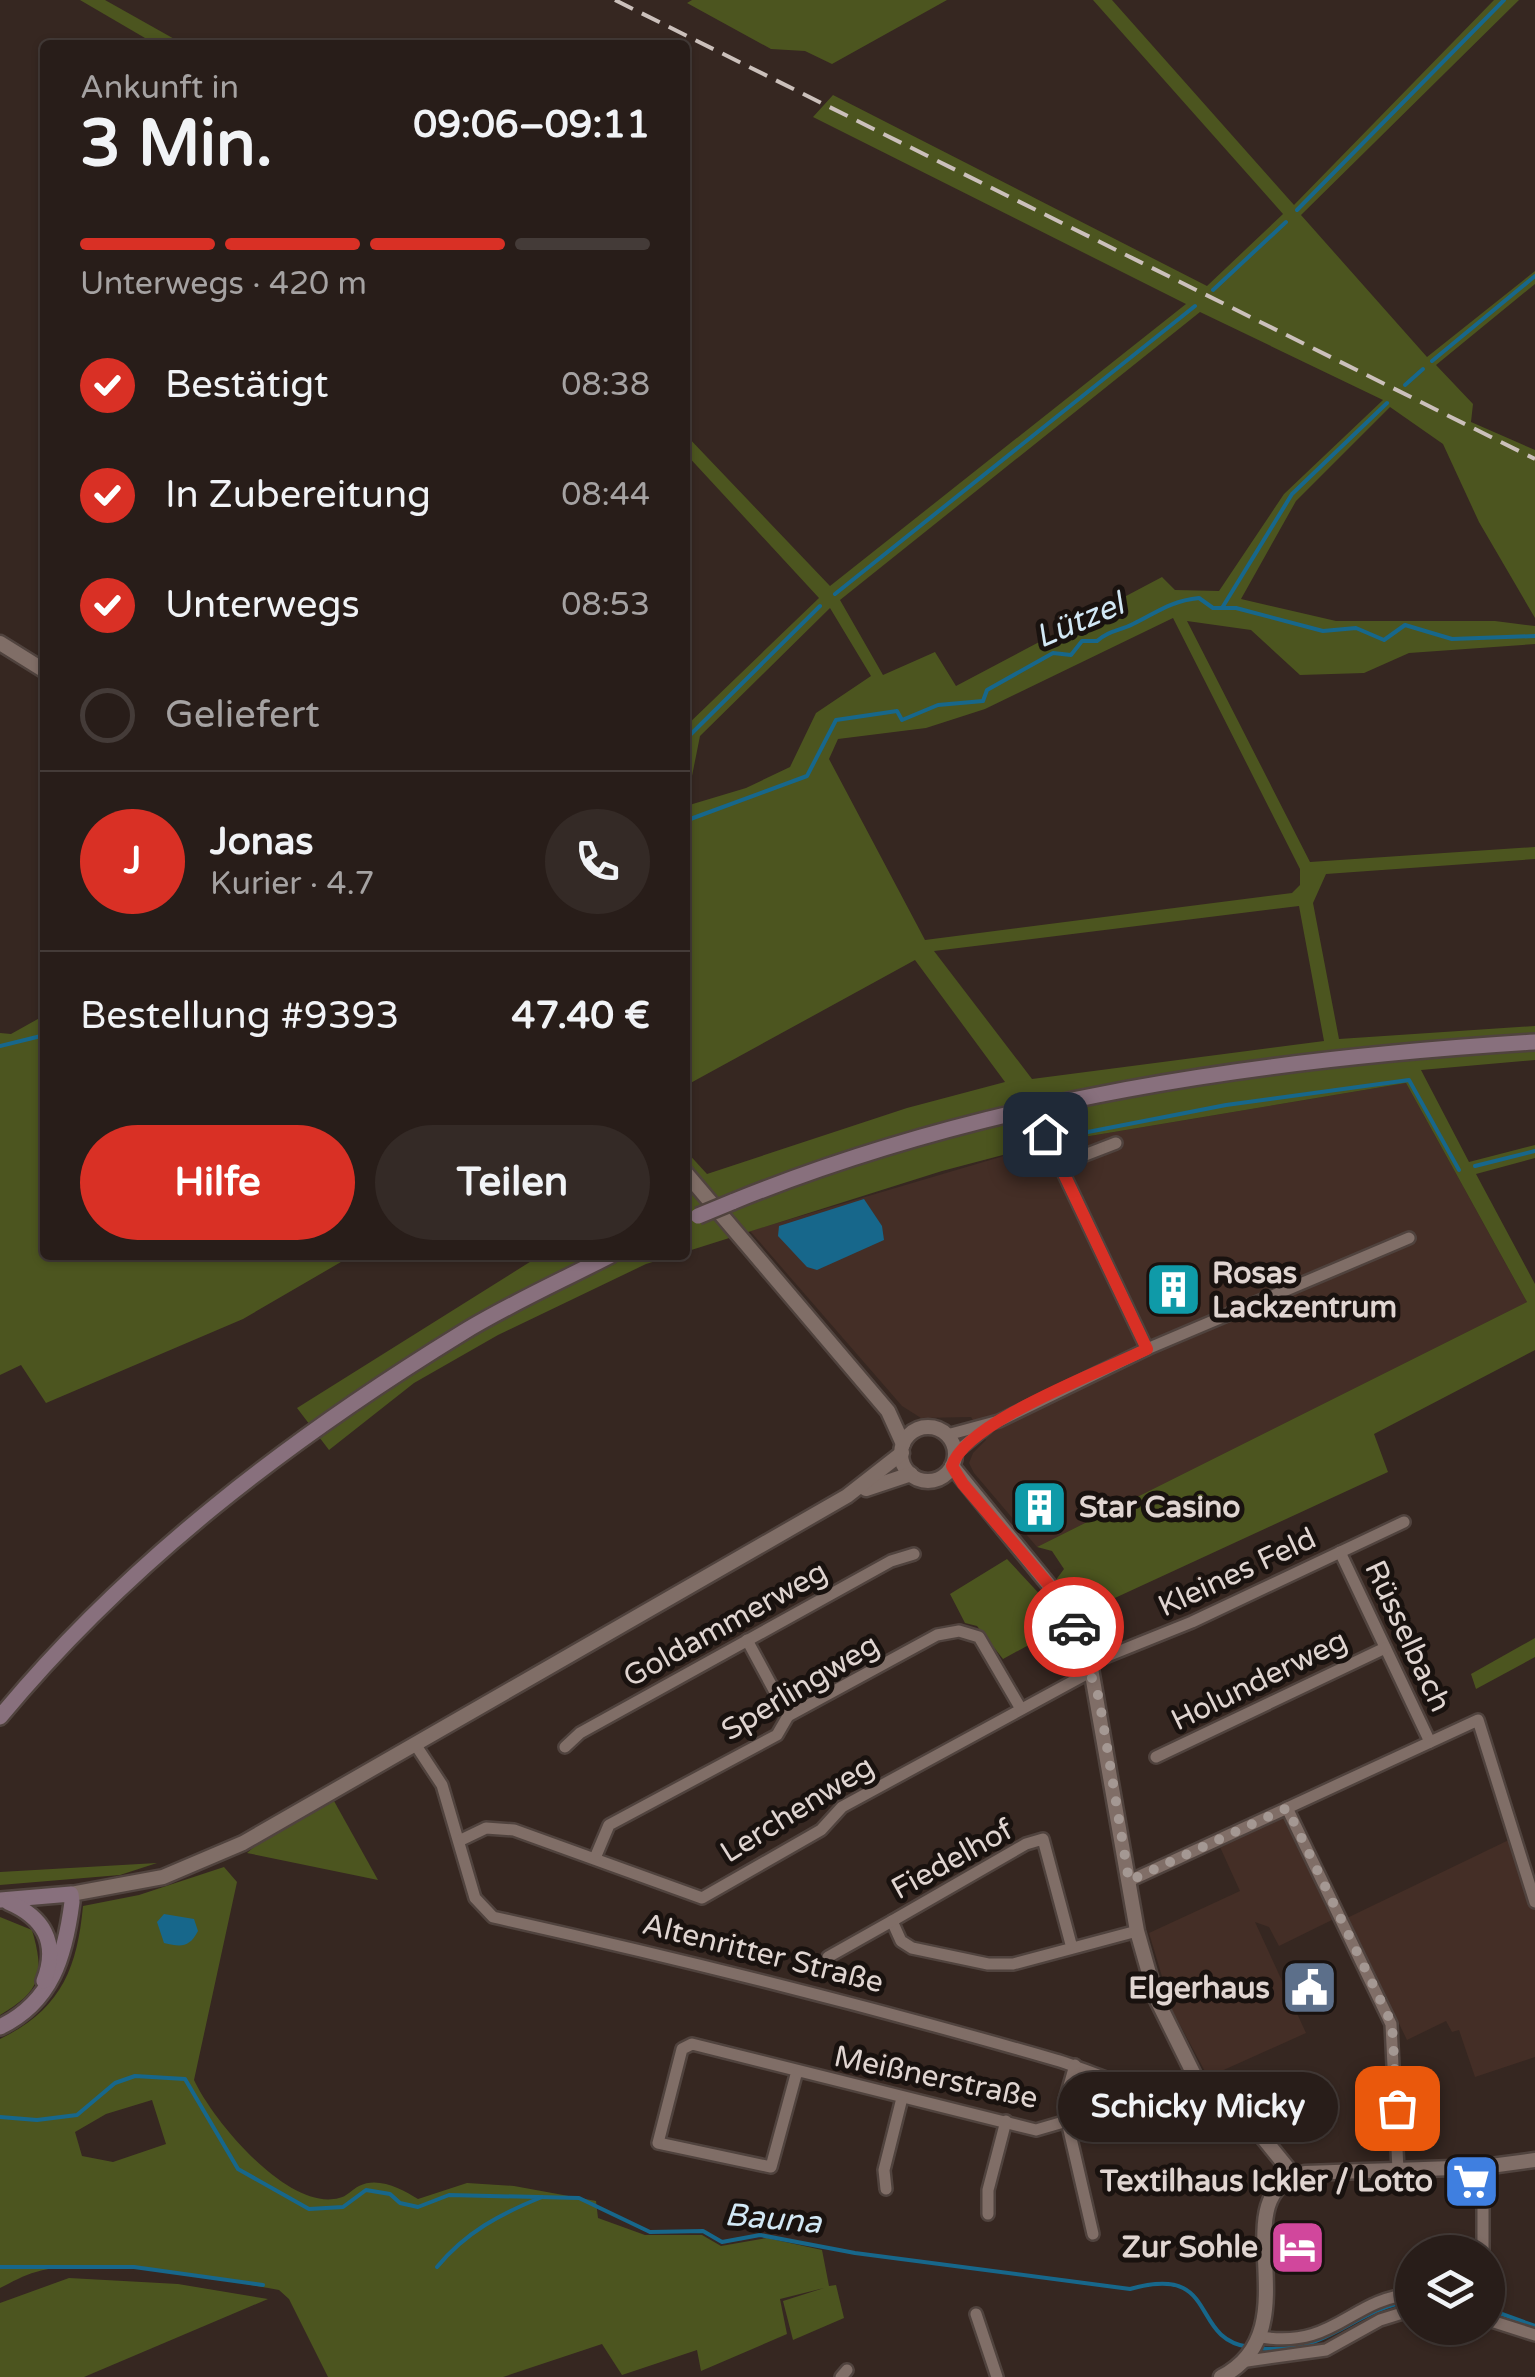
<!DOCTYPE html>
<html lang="de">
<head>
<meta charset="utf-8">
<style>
  body { margin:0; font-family:"Varela Round",sans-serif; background:#342a26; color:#f1f3f6; height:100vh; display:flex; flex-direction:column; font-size:38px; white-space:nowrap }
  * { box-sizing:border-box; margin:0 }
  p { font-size:32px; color:#a5a2a2 }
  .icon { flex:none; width:55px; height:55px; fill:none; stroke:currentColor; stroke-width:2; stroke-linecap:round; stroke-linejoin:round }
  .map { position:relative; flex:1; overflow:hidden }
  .sheet { position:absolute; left:40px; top:40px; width:650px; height:1220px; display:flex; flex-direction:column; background:#281d19; border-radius:10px; box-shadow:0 2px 8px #0004,0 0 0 2px #443b38 }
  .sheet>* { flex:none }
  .buttons { position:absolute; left:1395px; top:2235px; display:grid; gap:20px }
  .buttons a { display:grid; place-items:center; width:110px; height:110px; border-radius:50%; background:#281d19; box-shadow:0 2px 8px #0004,0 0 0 2px #443b38; font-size:50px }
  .pin { position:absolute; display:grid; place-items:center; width:85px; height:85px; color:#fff; margin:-42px; border-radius:20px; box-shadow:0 5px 15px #0006 }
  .courier { position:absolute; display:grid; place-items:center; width:100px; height:100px; margin:-50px; border:8px solid #d93025; border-radius:50%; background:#fff; color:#222; box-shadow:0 2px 12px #0007 }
  .bubble { position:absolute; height:70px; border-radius:35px; background:#281d19; box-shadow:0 2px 8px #0004,0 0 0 2px #443b38; font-size:32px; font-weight:800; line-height:70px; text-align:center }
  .summary em { font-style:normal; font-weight:800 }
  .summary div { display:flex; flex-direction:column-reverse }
  .summary { display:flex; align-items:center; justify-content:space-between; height:170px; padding:0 40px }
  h1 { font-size:65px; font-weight:800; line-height:75px }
  .bar { display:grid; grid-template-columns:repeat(4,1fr); gap:15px 10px; align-content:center; height:120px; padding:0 40px }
  .bar i { height:12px; border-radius:8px; background:#443b38 }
  .bar .active { background:#d93025 }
  .bar p { grid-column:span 4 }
  .line { display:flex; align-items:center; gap:25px; padding:0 40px; border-top:2px solid #443b38 }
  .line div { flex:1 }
  .round { display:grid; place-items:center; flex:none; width:105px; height:105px; border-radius:52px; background:#342a26 }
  ol { padding:0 40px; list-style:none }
  li { display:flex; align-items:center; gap:30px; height:110px }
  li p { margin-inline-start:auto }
  li .icon { padding:10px; border-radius:50%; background:#d93025; color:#fff; stroke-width:4 }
  li:last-child { color:#a5a2a2 }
  li i { width:55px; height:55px; border:5px solid #443b38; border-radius:50% }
  .action { display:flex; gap:20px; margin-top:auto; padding:20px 40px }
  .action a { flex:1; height:115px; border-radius:60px; background:#d93025; color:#fff; font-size:40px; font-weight:800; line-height:115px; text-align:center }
  .action a+a { background:#342a26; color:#f1f3f6 }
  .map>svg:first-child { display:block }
  .built { fill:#442e26 }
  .green { fill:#4c551f; fill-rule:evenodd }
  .water { fill:#17678b }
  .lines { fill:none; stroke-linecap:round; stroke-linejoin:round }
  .stream { stroke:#17678b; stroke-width:4 }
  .minor-casing { stroke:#50433e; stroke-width:16 }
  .tertiary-casing { stroke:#50433e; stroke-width:19 }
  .secondary-casing { stroke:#50433e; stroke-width:20 }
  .minor { stroke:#806e67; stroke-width:11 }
  .tertiary { stroke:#806e67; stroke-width:14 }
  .secondary { stroke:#88707d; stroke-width:15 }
  .rail { stroke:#cbc0bb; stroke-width:4; stroke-dasharray:20 10; stroke-linecap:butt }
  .secondary-bridge-casing { stroke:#50433e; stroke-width:20; stroke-linecap:butt }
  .secondary-bridge { stroke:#88707d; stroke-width:15 }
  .done { stroke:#a49893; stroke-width:10; stroke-dasharray:0 18 }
  .route { stroke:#d93025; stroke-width:12 }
  .labels { text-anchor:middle; stroke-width:10; stroke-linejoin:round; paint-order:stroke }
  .poi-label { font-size:30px; font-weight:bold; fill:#e0d5d1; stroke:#19120f; text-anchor:end }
  .street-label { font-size:30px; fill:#e0d5d1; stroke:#19120f }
  .water-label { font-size:32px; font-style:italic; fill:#d2e8f5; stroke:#19120f }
</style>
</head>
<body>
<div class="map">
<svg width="1535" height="2377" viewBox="0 0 1535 2377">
  <rect width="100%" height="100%" fill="#362721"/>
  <g class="built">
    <polygon points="1406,1083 1527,1302 1037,1547 974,1473 969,1463 973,1453 986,1440 971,1417 921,1418 902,1406 750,1231 1048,1143"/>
    <polygon points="1285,1816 1336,1918 1279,1946 1269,1927 1255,1922 1306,2033 1208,2077 1172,2010 1149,1933 1240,1891 1220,1847"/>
    <polygon points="1515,1837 1535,1904 1535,2057 1475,2077 1459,2030 1452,2032 1446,2021 1407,2040 1347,1918"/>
  </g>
  <g class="green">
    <polygon points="80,0 105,0 185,45 157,45"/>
    <polygon points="692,0 947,0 832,64 805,51 771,49 687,3"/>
    <path d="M1093 0H1112L1294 205 1494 0H1519L1301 215 1427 357 1535 271V284L1436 365 1473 404 1471 422 1535 450V618L1479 522 1443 444 1390 407 1296 501 1241 599 1336 621H1495L1535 626V644L1409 653 1364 673 1300 675 1251 630 1187 621 1310 862 1535 847V859L1326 874 1313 903 1339 1039 1535 1026V1060L1421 1070 1469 1162 1535 1145V1158L1476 1174 1535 1284V1350L1374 1434 1388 1472 1078 1615 1055 1581 1064 1569 1052 1551 1037 1547 1527 1302 1406 1083 1048 1143 942 1171 685 1252V1150L707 1174 907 1108 1005 1082 915 960 685 1086V727L819 598 685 453V434L830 586 1186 304 813 117 833 95 1207 286 1283 214ZM1200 312 1383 400 1284 494 1219 591 1175 590 1162 577 956 686 935 652 883 675 840 600ZM830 608 871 676 816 713 790 767 746 788 686 806 700 736ZM1173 618 1300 869V885L1292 893 925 940 829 759 838 739 926 728 985 709ZM1299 906 1324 1041 1032 1079 934 951Z"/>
    <polygon points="45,1015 45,1255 353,1255 243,1319 46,1403 21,1365 0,1375 0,1033 11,1034"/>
    <polygon points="541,1255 676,1255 646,1264 498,1335 414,1383 329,1450 297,1408"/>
    <polygon points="1007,1559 1046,1601 1058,1629 1003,1659 977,1626 965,1623 950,1594"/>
    <polygon points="1535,1638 1535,1657 1476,1689 1471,1674"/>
    <polygon points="334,1801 378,1880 247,1853 257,1844"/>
    <polygon points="157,1863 120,1875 0,1885 0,1872"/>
    <path d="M224 1867 237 1882 194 2080C213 2121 289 2212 339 2198 346 2197 353 2189 359 2186 378 2176 402 2189 418 2199L467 2183 514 2186 596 2201 598 2218 645 2235H702L721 2246 767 2238 822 2250 829 2286 836 2285 844 2318 793 2340 783 2301 824 2288 780 2299 787 2334 701 2371 697 2350 622 2375 602 2344 503 2377H328L289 2299 279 2290C214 2279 99 2253 36 2272 24 2275 12 2282 0 2288V2039C60 2010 77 1970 83 1906L139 1895ZM152 2100 166 2144 113 2162 82 2156 75 2132 106 2114Z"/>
    <path d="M0 1917 32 1930C45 1975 41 1991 0 2015Z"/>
    <polygon points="69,2278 178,2284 268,2299 84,2377 0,2377 0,2303"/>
  </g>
  <g class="water">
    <polygon points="864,1199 882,1226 884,1240 817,1270 807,1267 778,1236 779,1226"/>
    <path d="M164 1914 194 1919 198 1931C189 1948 181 1947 164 1943L157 1922Z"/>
  </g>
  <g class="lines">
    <g class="stream">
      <polyline points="1297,210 1504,0"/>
      <polyline points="1213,290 1286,222"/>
      <polyline points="1432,361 1535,276"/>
      <polyline points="1405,385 1423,369"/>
      <polyline points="835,594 1195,306"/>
      <polyline points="1222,608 1292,494 1387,403"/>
      <polyline points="685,758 690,735 820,606"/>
      <path d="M685 821 807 776 836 720 897 711 902 720 938 705 983 701 987 690 1053 653 1071 655 1082 641H1097C1109 630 1120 631 1133 624 1156 613 1170 601 1199 598L1213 608H1236L1323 631 1356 628 1384 640 1405 625 1452 639 1535 636"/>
      <polyline points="0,1046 45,1035"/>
      <polyline points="1057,1138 1226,1105 1409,1080 1459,1170"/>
      <polyline points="1475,1166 1535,1151"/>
      <path d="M0 2117 37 2120 77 2115 115 2083 135 2076 185 2079 238 2169 309 2209 343 2207 366 2190 390 2194 400 2203 418 2207 449 2195 579 2198 650 2232 703 2231 722 2242 760 2235 855 2253 1130 2289C1221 2263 1188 2339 1249 2347"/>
      <polyline points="0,2267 134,2267 263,2285"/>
      <path d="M437 2267C466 2232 500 2214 542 2197"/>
      <polyline points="1488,2309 1535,2326"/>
      <path d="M1258 2348C1325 2357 1354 2308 1412 2301"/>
    </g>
    <defs>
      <g id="minor">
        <polyline points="1045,1134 1147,1349"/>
        <polyline points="1059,1165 1116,1143"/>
        <polyline points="947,1435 999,1421 1147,1349 1409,1238"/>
        <polyline points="955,1453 987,1427"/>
        <polyline points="1340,1552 1430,1742"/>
        <polyline points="747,1640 788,1716"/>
        <polyline points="1090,1663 1192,1622 1404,1522"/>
        <path d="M415 1744 442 1785 475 1898 493 1917C682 1959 869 2006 1056 2060 1095 2071 1164 2108 1201 2091"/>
        <polyline points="565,1747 580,1733 891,1561 914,1554"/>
        <polyline points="1156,1757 1385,1648"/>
        <polyline points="1287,1808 1391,2024 1398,2170"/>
        <polyline points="461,1840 486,1828 514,1830 702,1898 821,1830 842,1807 1092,1671"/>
        <polyline points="595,1858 609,1825 777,1735 788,1716 937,1635 959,1631 979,1637 1021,1709"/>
        <polyline points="1129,1881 1478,1720 1535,1902"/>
        <polyline points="1072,1948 1043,1839 1026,1844 892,1921 901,1941 912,1948 988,1964 1013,1964 1137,1931"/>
        <polyline points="828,1957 892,1921"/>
        <polyline points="797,2071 771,2167 658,2143 682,2049 692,2044 1036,2130 1067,2121 1065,2100 1075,2065"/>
        <polyline points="1067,2121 1093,2234"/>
        <polyline points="886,2189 884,2170 902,2098"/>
        <polyline points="988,2214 988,2190 1006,2121"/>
        <polyline points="1483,2252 1483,2167"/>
        <polyline points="976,2314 997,2377"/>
        <polyline points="1488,2320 1535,2335"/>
        <path d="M1261 2337C1335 2349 1350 2299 1412 2294"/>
        <polyline points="1247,2361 1326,2350 1380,2320 1412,2310"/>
        <polyline points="841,2377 847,2370"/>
      </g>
      <g id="tertiary">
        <polyline points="0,643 45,671"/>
        <polyline points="685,1172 888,1411 903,1444"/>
        <circle cx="928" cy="1454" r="27"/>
        <polyline points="952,1466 1049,1585 1090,1663 1137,1931 1156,1998 1209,2105 1252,2124 1294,2176"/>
        <polyline points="866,1489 911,1474"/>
        <polyline points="71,1894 163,1877 243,1843 847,1496 902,1453"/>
        <path d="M1221 2377C1316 2328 1216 2195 1305 2173L1483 2167 1535 2160"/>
      </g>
      <g id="secondary">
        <path d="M732 1202C987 1098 1262 1059 1535 1042"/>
        <path d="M0 1717C128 1562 291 1438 462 1333 509 1304 561 1281 611 1255"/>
        <path d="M0 1900 71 1894 72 1902C65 1956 52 2002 0 2027"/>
        <path d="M8 1902C43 1917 59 1942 44 1981"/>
      </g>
    </defs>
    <use href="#minor" class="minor-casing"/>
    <use href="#tertiary" class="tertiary-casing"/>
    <use href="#secondary" class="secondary-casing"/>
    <use href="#minor" class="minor"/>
    <use href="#tertiary" class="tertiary"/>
    <use href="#secondary" class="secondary"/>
    <polyline class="rail" points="615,0 1535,459"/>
    <defs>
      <polyline id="secondary-bridge" points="698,1216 732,1202"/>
    </defs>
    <use href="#secondary-bridge" class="secondary-bridge-casing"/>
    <use href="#secondary-bridge" class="secondary-bridge"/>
  </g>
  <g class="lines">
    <polyline class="done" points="1074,1627 1099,1698 1129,1881 1287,1808 1392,2024 1397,2108"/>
    <path class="route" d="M1045 1134 1147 1349C1103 1371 965 1422 952 1466L963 1484 1049 1585 1074 1627"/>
  </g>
  <defs>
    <symbol id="building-square" viewBox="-11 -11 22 22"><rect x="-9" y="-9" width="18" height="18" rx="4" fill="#0f9aa8" stroke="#19120f"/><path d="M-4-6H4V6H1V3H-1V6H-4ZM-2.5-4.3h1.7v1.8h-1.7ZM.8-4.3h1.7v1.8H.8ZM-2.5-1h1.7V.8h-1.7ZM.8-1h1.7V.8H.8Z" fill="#fff"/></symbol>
    <symbol id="civic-square" viewBox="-11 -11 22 22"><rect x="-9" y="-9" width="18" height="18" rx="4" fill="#5c6f8a" stroke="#19120f"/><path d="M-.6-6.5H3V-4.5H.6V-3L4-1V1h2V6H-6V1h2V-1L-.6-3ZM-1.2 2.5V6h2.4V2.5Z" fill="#fff"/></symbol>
    <symbol id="supermarket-square" viewBox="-11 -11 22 22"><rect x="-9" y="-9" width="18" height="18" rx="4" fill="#3f7fe0" stroke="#19120f"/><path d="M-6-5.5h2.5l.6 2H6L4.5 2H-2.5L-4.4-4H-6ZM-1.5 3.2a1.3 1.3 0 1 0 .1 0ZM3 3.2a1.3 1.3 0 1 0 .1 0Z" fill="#fff"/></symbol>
    <symbol id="hotel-square" viewBox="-11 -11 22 22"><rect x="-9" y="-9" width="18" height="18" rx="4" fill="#d1479c" stroke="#19120f"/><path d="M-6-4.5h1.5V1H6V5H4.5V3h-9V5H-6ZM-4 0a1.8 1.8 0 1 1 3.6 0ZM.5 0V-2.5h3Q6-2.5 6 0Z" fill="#fff"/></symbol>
  </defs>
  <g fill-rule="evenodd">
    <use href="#building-square" x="1142" y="1258" width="63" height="63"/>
    <use href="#building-square" x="1008" y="1476" width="63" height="63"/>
    <use href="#civic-square" x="1278" y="1956" width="63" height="63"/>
    <use href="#supermarket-square" x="1440" y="2150" width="63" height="63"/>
    <use href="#hotel-square" x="1266" y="2216" width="63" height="63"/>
  </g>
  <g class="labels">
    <g class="poi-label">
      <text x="1212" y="1283" text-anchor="start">Rosas<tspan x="1212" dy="34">Lackzentrum</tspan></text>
      <text x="1079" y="1517" text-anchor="start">Star Casino</text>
      <text x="1270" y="1998">Elgerhaus</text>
      <text x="1433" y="2191">Textilhaus Ickler / Lotto</text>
      <text x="1258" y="2257">Zur Sohle</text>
    </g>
    <g class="street-label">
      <text transform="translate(1237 1572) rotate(-25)" y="10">Kleines Feld</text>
      <text transform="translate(725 1624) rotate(-29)" y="10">Goldammerweg</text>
      <text transform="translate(1408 1636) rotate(65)" y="10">Rüsselbach</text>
      <text transform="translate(1259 1680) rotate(-26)" y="10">Holunderweg</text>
      <text transform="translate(800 1687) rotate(-31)" y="10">Sperlingweg</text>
      <text transform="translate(797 1809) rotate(-32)" y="10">Lerchenweg</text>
      <text transform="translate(952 1859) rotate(-29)" y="10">Fiedelhof</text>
      <text transform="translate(763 1953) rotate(14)" y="10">Altenritter Straße</text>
      <text transform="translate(936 2077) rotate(12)" y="10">Meißnerstraße</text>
    </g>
    <g class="water-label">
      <text transform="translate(1079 620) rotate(-23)" y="11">Lützel</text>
      <text transform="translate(773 2218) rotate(5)" y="11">Bauna</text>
    </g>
  </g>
</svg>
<div class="buttons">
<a><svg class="icon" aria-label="layers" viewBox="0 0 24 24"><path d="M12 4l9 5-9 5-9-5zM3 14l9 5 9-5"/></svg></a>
</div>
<div class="pin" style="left:1397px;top:2108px;background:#ea580c"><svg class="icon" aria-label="bag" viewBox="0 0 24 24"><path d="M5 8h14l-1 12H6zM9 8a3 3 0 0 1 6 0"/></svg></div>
<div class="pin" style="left:1045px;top:1134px;background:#1f2937"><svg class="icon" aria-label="home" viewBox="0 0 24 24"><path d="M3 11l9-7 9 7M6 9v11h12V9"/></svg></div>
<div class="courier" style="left:1074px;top:1627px"><svg class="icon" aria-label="car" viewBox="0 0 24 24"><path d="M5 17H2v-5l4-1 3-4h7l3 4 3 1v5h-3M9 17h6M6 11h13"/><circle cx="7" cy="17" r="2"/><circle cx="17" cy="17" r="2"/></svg></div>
<div class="bubble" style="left:1058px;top:2072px;width:280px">Schicky Micky</div>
<section class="sheet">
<div class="summary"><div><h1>3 Min.</h1><p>Ankunft in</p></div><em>09:06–09:11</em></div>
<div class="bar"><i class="active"></i><i class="active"></i><i class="active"></i><i></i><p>Unterwegs · 420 m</p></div>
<ol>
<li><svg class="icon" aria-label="check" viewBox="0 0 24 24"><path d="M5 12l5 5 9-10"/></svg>Bestätigt<p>08:38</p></li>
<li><svg class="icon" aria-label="check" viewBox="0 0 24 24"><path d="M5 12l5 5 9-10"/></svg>In Zubereitung<p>08:44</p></li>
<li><svg class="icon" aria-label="check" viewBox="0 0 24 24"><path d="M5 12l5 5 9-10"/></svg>Unterwegs<p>08:53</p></li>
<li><i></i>Geliefert</li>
</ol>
<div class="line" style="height:180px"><b class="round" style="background:#d93025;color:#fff">J</b><div><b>Jonas</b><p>Kurier · 4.7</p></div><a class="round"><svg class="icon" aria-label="phone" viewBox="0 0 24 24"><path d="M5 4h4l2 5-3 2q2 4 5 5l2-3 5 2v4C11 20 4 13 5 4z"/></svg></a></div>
<div class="line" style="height:130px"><div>Bestellung #9393</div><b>47.40 €</b></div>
<div class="action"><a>Hilfe</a><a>Teilen</a></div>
</section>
</div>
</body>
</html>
